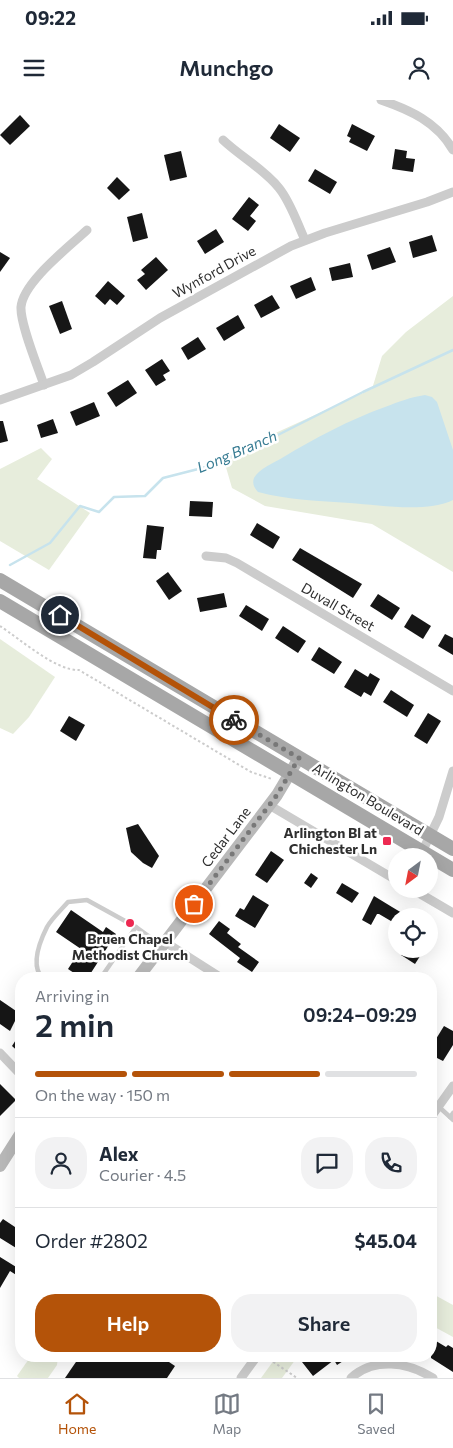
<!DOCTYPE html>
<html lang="en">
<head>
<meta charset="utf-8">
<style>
  body { margin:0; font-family:Commissioner,sans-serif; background:#f2f2f3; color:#1f2937; height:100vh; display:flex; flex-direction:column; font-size:19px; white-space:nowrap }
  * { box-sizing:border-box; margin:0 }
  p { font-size:16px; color:#747a83 }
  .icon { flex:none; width:28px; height:28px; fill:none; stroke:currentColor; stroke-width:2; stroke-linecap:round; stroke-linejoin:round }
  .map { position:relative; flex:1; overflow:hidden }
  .details { position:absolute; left:15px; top:872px; width:422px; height:390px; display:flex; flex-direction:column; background:#fff; border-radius:20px; box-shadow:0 5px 20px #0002 }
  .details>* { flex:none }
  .needle { width:32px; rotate:212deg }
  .fabs { position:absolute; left:388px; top:748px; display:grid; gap:10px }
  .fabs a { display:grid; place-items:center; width:50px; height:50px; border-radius:50%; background:#fff; box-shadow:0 5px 20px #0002; font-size:25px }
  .pin { position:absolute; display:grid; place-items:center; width:42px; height:42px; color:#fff; margin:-21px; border:2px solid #fff; border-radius:50%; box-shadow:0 1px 5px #0007 }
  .courier { position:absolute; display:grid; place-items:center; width:50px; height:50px; margin:-25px; border:4px solid #b45309; border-radius:50%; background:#fff; color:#222; box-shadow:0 1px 6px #0007 }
  .head em { font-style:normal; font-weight:600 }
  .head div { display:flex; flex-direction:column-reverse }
  .head { display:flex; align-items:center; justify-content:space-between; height:85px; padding:0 20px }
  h1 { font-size:32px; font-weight:600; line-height:38px }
  .bar { display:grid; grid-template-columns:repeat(4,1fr); gap:8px 5px; align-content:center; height:60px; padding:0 20px }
  .bar i { height:6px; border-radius:4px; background:#e0e1e3 }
  .bar .selected { background:#b45309 }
  .bar p { grid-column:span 4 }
  .line { display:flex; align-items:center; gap:12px; padding:0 20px; border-top:1px solid #e0e1e3 }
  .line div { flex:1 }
  .round { display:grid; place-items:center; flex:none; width:52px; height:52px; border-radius:20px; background:#f2f2f3 }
  .action { display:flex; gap:10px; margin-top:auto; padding:10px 20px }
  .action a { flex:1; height:58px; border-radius:20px; background:#b45309; color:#fff; font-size:20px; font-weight:600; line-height:58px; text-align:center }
  .action a+a { background:#f2f2f3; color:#1f2937 }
  .status { display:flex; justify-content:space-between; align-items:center; height:35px; padding:0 25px; background:#fff; direction:ltr }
  .status svg { height:14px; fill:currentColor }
  header { display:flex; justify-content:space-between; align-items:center; height:65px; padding:0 20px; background:#fff; font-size:22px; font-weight:600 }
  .menu { display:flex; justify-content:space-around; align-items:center; height:70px; border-top:1px solid #e0e1e3; background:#fff; font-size:14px; color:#747a83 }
  .menu a { display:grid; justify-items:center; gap:2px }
  .menu .selected { color:#b45309 }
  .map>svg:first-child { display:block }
  .green { fill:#e7eddc }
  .water { fill:#c7e3ed }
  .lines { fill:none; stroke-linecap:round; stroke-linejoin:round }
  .stream { stroke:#c7e3ed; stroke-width:2.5 }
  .building { fill:#161616 }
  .path { stroke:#ccc; stroke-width:2; stroke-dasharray:2.5 2.5; stroke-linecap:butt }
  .lane { stroke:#ccc; stroke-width:4.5 }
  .street { stroke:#ccc; stroke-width:9 }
  .secondary { stroke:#b9b9b9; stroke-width:12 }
  .primary { stroke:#a7a7a7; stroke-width:14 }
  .done { stroke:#787878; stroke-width:5; stroke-dasharray:0 9 }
  .route { stroke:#b45309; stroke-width:6 }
  .poi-dot { fill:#ed2951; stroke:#fff; stroke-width:2 }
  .labels { text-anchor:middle; stroke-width:5; stroke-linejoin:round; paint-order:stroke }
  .street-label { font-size:14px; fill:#2f2f2f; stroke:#fff }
  .poi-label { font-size:14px; font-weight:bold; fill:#2f2f2f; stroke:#fff; text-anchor:end }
  .water-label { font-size:15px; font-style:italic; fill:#397d94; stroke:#fff }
</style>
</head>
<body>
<div class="status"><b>09:22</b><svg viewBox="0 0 49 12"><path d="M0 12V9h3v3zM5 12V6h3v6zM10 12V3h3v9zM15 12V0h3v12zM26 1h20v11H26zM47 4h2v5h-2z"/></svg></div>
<header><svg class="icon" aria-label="menu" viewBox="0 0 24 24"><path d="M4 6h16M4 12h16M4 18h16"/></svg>Munchgo<svg class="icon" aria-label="person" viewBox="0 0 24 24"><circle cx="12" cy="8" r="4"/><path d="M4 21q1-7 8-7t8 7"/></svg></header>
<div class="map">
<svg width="453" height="1278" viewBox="0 0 453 1278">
  <rect width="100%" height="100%" fill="#fff"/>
  <g class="green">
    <polygon points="453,196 453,472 372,424 265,406 232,388 223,357 372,289 382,256 406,232"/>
    <polygon points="41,348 52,359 37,379 90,413 49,470 0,441 0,369"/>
    <polygon points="0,539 55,577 29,617 13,634 0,628"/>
    <polygon points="431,1193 453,1205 453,1237 431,1225"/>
    <polygon points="31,1256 58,1256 57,1265 48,1278 19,1278 17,1276"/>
    <polygon points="277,1256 298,1256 282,1278 261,1278"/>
  </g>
  <path class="water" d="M425 295 432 297 437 302 453 350V400C427 413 378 405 350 403 319 401 288 400 258 392 254 388 252 383 254 378 259 369 273 363 282 358 315 338 349 320 385 307 398 302 411 297 425 295Z"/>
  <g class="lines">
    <polyline class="stream" points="10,465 50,443 80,406 99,412 114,397 145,396 163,378 206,367 264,342 363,292 453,250"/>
  </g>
  <g class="building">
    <polygon points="20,15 30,26 10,45 0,35"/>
    <polygon points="279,24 300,38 290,52 270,38"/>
    <polygon points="352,24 375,36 367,51 349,42 351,38 347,36"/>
    <polygon points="395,49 407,51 406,58 415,59 413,72 392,69"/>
    <polygon points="181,51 187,77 170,81 164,55"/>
    <polygon points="315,69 337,82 330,94 308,81"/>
    <polygon points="117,77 130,90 119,100 107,88"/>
    <polygon points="249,97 259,105 250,116 256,121 248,131 232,119"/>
    <polygon points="142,113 148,138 133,142 127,117"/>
    <polygon points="216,129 224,142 205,154 197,141"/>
    <polygon points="432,135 437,151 413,158 409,142"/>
    <polygon points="390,147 396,162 372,170 367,155"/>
    <polygon points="0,152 10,158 0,172"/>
    <polygon points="156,157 168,170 146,190 137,180 145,174 141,170"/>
    <polygon points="350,163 353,177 332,181 329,168"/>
    <polygon points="311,177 316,190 296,199 290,186"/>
    <polygon points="108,181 125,196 117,205 110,199 105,205 95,196"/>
    <polygon points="272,195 280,208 261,218 254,205"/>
    <polygon points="62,201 72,229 60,234 49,206"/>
    <polygon points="238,215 245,228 224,241 216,228"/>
    <polygon points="198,237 206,249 188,260 181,248"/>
    <polygon points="162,259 170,271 163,275 166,280 156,286 145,270"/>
    <polygon points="128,280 137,293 116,307 107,293"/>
    <polygon points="94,302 100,316 76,326 70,312"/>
    <polygon points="53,319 58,333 41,338 37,325"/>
    <polygon points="0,321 3,321 8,341 0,343"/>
    <polygon points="190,401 213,402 212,417 189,416"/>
    <polygon points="257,423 280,437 273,449 250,435"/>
    <polygon points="147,425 164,427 161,450 157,450 156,459 143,458"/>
    <polygon points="300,448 362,484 353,498 292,460"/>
    <polygon points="168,472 182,491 169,500 156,481"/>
    <polygon points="224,493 227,507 200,512 197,498"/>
    <polygon points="378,494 400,508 392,520 370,506"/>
    <polygon points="246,505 269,519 262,531 239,516"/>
    <polygon points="412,514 431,526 423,539 404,527"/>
    <polygon points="283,526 306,541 298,553 275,538"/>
    <polygon points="445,534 453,538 453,555 438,546"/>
    <polygon points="319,547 342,562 334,574 311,560"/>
    <polygon points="355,569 368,577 370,573 380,579 371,596 364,592 361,597 344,587"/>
    <polygon points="391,590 414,605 407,617 383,602"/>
    <polygon points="428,613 441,621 427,644 414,636"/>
    <polygon points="69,616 85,625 76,641 60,631"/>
    <polygon points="138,724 159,756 152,768 143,763 131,752 126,728"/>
    <polygon points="271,751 284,760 267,783 255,775"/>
    <polygon points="311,773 318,778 311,788 304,783"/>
    <polygon points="342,783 359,793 352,803 336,793"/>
    <polygon points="253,795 269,805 255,828 235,816 240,808 244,810"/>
    <polygon points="374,796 392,807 407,816 396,816 396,824 379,814 377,814 371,825 362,820"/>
    <polygon points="71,810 103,832 106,827 116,834 87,879 83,879 68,869 81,849 56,832"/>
    <polygon points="219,821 230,829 227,833 241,844 238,847 259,862 252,872 237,862 240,858 209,834"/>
    <polygon points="405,849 416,849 422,853 415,864 401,855"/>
    <polygon points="0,900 19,913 10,931 0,924"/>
    <polygon points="444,926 453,931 453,945 443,961 431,955 431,947"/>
    <polygon points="21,932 21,954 12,946"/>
    <polygon points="0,984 16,1000 0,1016"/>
    <polygon points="3,1119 21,1131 18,1137 21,1139 21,1151 0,1138 0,1123"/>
    <polygon points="0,1157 21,1170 21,1178 10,1171 0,1188"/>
    <polygon points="431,1238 446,1247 448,1245 453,1248 453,1272 431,1258"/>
    <polygon points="80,1256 160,1256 175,1266 167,1278 65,1278"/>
    <polygon points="309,1256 351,1256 337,1265 334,1260 313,1276 302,1262"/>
  </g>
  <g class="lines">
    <g class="path">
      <path d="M0 526C20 539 56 571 79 570L251 672 272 679"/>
      <polyline points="269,1259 297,1278"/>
    </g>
    <g class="lane">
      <path d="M43 879C30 866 40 841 47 827 52 818 61 810 68 802L87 800 136 827"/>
      <polyline points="100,879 136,827 161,845"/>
      <polyline points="438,1006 450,1017"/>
      <polyline points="453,1013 450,1017 453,1020"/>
    </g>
    <g class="street">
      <path d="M381 0C410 10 437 22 453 50"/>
      <path d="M223 40C241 57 264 69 279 88 291 103 297 123 305 140"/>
      <path d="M44 285C38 267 20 224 21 207 23 182 69 147 87 130"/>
      <polyline points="0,300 71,275 93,262 160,218 291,146 325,133 427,102 453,92"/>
      <polyline points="206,456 226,458 237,463 453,591"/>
      <polyline points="269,705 396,780"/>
      <polyline points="422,752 439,717 453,671"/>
      <polyline points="412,789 453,813"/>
      <polyline points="165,842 223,879"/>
      <polyline points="0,953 21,975"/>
      <polyline points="431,1017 453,986"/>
      <polyline points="241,1278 257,1256"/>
      <path d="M351 1278C374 1257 408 1262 433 1278"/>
    </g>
    <g class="secondary">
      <polyline points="137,879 277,695 299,658"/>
      <polyline points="0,1066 21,1033"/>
    </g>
    <g class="primary">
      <polyline points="0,480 453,749"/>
      <polyline points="0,501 453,770"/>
    </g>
  </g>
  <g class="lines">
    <polyline class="done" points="194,804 277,695 299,658 234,620"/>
    <polyline class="route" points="60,515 234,620"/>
  </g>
  <g class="poi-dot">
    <rect x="382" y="736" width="10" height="10" rx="2.5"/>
    <circle cx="130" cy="823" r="5"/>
  </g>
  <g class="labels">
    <g class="street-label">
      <text transform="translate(214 172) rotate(-29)" y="5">Wynford Drive</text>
      <text transform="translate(338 507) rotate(30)" y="5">Duvall Street</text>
      <text transform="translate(368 699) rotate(31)" y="5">Arlington Boulevard</text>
      <text transform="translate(226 737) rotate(-53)" y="5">Cedar Lane</text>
    </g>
    <g class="poi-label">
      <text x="377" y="738">Arlington Bl at<tspan x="377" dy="16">Chichester Ln</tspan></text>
      <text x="130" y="844" text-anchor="middle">Bruen Chapel<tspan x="130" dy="16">Methodist Church</tspan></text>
    </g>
    <g class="water-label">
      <text transform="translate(237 352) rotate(-23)" y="5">Long Branch</text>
    </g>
  </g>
</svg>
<div class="fabs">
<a><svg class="needle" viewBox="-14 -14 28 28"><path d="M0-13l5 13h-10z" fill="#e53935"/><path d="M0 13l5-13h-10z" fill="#747a83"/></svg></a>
<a><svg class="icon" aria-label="locate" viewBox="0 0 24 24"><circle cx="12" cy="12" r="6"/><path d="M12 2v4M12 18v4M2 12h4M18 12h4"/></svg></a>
</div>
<div class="pin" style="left:194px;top:804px;background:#ea580c"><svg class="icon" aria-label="bag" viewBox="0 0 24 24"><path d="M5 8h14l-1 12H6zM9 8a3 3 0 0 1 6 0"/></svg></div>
<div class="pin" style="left:60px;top:515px;background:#1f2937"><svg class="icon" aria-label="home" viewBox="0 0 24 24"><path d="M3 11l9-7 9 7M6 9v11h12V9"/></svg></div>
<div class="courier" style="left:234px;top:620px"><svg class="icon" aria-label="bike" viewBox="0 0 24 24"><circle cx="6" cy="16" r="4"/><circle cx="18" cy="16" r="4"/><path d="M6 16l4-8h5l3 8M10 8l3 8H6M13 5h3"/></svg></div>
<section class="details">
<div class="head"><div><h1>2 min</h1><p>Arriving in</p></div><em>09:24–09:29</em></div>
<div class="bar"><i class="selected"></i><i class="selected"></i><i class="selected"></i><i></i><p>On the way · 150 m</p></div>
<div class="line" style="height:90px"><a class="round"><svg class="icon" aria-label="person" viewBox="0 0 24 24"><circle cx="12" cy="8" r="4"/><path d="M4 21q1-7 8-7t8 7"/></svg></a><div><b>Alex</b><p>Courier · 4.5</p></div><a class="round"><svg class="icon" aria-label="chat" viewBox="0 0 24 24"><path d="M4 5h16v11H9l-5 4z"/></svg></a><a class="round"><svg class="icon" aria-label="phone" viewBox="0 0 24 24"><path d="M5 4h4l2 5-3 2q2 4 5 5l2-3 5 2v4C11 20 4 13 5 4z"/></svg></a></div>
<div class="line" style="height:65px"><div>Order #2802</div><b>$45.04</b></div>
<div class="action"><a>Help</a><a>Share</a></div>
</section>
</div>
<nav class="menu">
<a class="selected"><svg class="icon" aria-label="home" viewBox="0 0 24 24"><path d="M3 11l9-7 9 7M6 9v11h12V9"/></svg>Home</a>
<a><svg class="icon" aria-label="map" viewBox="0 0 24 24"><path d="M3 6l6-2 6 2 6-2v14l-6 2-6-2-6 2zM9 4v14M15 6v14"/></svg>Map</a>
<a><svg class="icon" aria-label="saved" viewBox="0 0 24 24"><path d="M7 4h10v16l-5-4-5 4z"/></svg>Saved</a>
</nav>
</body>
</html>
